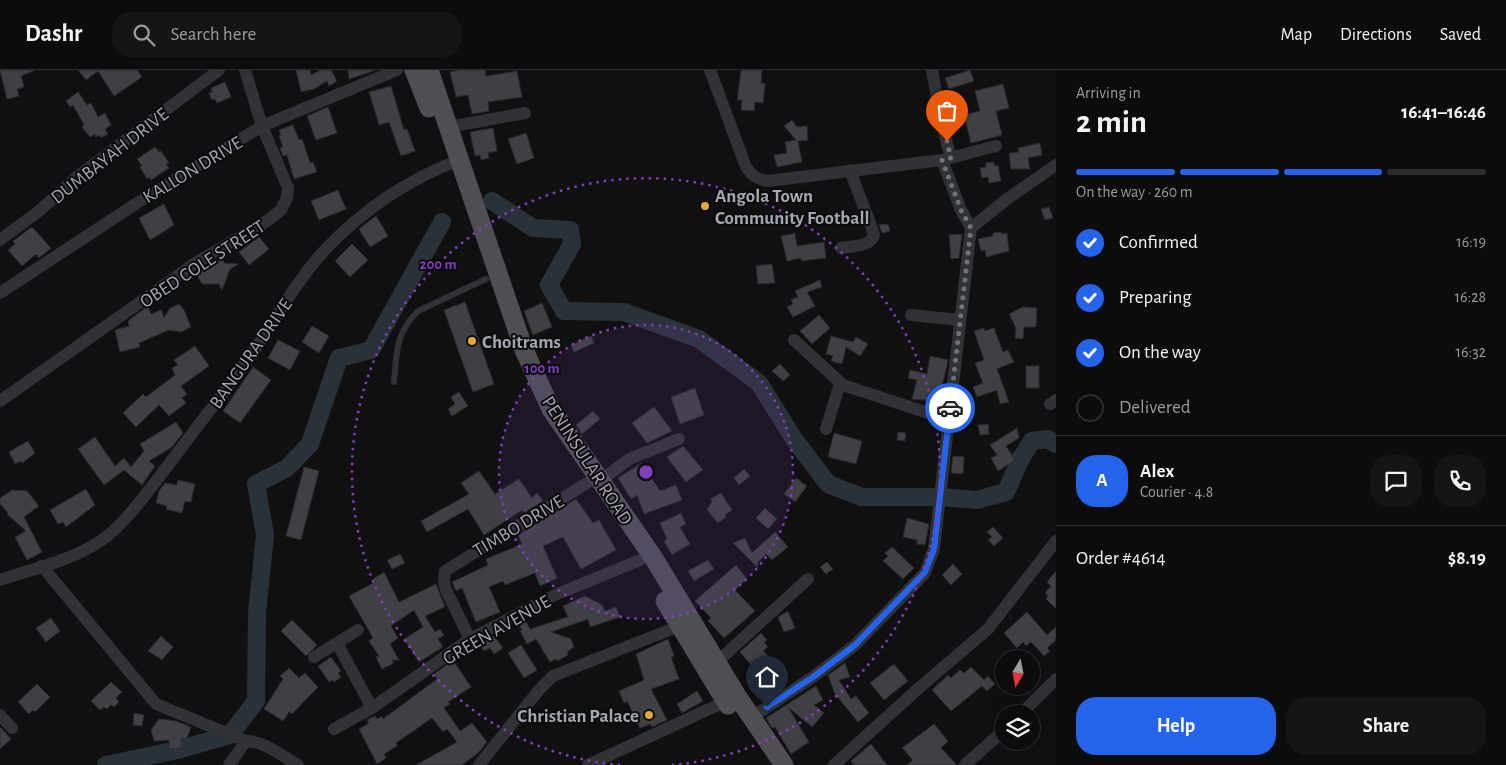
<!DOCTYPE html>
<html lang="en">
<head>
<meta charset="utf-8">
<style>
  body { margin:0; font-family:"Alegreya Sans",sans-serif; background:#151516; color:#f1f3f6; height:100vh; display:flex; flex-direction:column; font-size:19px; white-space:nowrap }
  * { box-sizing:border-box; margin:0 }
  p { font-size:16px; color:#9a9b9d }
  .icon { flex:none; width:28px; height:28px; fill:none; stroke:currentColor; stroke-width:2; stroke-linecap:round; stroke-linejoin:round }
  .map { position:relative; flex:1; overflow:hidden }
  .side { display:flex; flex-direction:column; background:#0c0c0d; width:450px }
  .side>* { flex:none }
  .needle { width:32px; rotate:190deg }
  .tools { position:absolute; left:995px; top:580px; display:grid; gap:10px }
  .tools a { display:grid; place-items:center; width:45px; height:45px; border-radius:50%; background:#0c0c0d; box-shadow:0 5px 20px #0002,0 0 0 1px #2c2c2e; font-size:25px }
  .pin { position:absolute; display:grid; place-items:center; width:42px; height:42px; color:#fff; margin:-51px -21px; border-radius:50% 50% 50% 0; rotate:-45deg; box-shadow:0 0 5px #0007 }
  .pin .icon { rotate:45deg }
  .courier { position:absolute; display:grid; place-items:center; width:50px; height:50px; margin:-25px; border:4px solid #2563eb; border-radius:50%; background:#fff; color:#222; box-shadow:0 1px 6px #0007 }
  .headline em { font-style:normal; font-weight:700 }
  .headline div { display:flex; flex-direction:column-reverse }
  .headline { display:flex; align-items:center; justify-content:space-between; height:85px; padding:0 20px }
  h1 { font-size:32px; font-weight:700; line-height:38px }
  .bar { display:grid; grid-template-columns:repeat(4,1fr); gap:8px 5px; align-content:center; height:60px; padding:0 20px }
  .bar i { height:6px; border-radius:4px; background:#2c2c2e }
  .bar .active { background:#2563eb }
  .bar p { grid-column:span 4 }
  .line { display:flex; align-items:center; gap:12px; padding:0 20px; border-top:1px solid #2c2c2e }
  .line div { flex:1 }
  .round { display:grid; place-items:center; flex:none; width:52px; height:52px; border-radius:20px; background:#151516 }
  ol { padding:0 20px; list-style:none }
  li { display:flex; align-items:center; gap:15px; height:55px }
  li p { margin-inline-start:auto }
  li .icon { padding:5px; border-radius:50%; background:#2563eb; color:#fff; stroke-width:4 }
  li:last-child { color:#9a9b9d }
  li i { width:28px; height:28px; border:2px solid #2c2c2e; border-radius:50% }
  .action { display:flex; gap:10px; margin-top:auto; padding:10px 20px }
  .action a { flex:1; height:58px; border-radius:20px; background:#2563eb; color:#fff; font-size:20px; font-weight:700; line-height:58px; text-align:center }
  .action a+a { background:#151516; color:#f1f3f6 }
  header { display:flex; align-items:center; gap:30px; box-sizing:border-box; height:70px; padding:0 25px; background:#0c0c0d; border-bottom:1px solid #2c2c2e }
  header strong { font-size:24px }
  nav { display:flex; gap:28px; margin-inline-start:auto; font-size:18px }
  .search { width:350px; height:45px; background:#151516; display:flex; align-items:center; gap:12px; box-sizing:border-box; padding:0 18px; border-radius:20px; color:#9a9b9d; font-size:19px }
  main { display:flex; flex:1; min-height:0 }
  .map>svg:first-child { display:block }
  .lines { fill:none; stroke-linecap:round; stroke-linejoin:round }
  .river { stroke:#2a3239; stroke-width:18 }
  .building { fill:#3f4044; stroke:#2a2a2d }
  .service { stroke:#313236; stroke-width:6 }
  .minor { stroke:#313236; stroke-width:12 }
  .primary { stroke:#4d4f55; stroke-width:19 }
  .done { stroke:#6f7279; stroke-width:5; stroke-dasharray:0 9 }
  .route { stroke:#2563eb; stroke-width:6 }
  .ring { fill:none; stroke:#813ebd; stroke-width:2.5; stroke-dasharray:2.5 5 }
  .poi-dot { fill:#e6a833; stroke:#0b0b0c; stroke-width:2 }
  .labels { text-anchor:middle; stroke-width:4; stroke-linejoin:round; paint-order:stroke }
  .street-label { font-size:19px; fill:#a2a7b1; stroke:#0b0b0c }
  .poi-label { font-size:19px; font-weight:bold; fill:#a2a7b1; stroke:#0b0b0c; text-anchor:start }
  .centre { fill:#813ebd; stroke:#0b0b0c; stroke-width:2.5 }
  .ring-label { font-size:15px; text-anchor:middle; font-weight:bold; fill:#813ebd; stroke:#0b0b0c; stroke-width:4; stroke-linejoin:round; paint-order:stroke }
</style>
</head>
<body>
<header>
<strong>Dashr</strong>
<div class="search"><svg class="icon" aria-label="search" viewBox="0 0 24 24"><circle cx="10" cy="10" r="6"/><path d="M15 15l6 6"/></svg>Search here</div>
<nav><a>Map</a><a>Directions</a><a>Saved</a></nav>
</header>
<main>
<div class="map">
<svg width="1056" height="695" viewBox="0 0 1056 695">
  <rect width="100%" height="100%" fill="#101011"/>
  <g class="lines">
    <g class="river">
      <polyline points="492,131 533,158 570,160 572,174 549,215 564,241 624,242 699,269 759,313 794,369 828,414 862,427 940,427 977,430 1006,422 1021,388 1032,371 1048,369 1056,374"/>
      <polyline points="106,695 177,680 230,665 256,631 257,543 265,465 256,414 287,398 310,374 339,288 371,280 442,152"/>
    </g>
  </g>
  <g class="building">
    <polygon points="0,0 35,0 21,6 24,17 17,19 19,26 7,29"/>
    <polygon points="78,0 137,0 142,7 114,26 98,1 86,10"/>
    <polygon points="296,0 310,0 311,5 321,0 331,0 337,11 329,16 327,11 314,19 301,22"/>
    <polygon points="348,0 373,0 373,1 349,9"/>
    <polygon points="460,0 485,0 486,6 517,1 522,27 488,32 489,41 472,44 468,25 456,27 450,2"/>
    <polygon points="741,0 762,0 761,13 765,14 763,33 755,32 754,41 741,40 742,30 737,30"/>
    <polygon points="970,0 974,11 949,19 945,8"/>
    <polygon points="225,12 231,27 217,33 215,29 212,30 209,23 212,22 211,18"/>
    <polygon points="1003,14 1009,38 996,41 1002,65 971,73 964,45 980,41 975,21"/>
    <polygon points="391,16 404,60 407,59 415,81 401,86 389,52 379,55 369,22"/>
    <polygon points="78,22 87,35 91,33 98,47 105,43 111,55 105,59 108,64 101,68 99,65 96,67 95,64 90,67 82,57 84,55 73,35 70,37 66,31"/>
    <polygon points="328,37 337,63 316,70 307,46"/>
    <polygon points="792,50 797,57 807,56 808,70 798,71 802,92 777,97 774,85 787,83 785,72 796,70 784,56"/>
    <polygon points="293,55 299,70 302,69 310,93 313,92 317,102 294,109 287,85 283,86 280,78 283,77 279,66 281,65 279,60"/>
    <polygon points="493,58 497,81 488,83 489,88 481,90 480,85 475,86 470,62"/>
    <polygon points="526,63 534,88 517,94 508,69"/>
    <polygon points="1040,73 1042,85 1028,88 1030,99 1011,99 1009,83 1019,82 1018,78"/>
    <polygon points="155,77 159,82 161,81 169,93 166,94 169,98 151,110 149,107 147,109 140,97 142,96 137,89"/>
    <polygon points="994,92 995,96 998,95 1001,111 989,113 988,107 982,108 980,98 986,97 986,93"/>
    <polygon points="338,120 346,139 319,150 311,131"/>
    <polygon points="164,134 174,155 150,170 139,148"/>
    <polygon points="1049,137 1053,148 1045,150 1041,139"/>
    <polygon points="376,146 388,166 370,177 359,159"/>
    <polygon points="888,154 890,161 882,163 879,155"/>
    <polygon points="32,157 51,178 39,188 36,184 22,196 8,180 15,174 13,171"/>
    <polygon points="1001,162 1001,164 1007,163 1009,181 986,187 985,180 981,181 978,169 993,166 993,163"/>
    <polygon points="795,163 797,176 824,172 826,188 801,191 801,188 787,191 781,166"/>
    <polygon points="962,164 959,188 951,189 949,165"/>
    <polygon points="259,167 269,179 249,195 239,182"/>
    <polygon points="352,174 368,190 350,207 335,191"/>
    <polygon points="218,189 219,191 222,189 224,193 239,194 230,199 222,220 219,214 202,214 196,203"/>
    <polygon points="772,194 775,213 758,214 756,196"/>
    <polygon points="820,210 822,217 807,222 815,236 793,247 787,237 793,234 791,230 798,227 795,221"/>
    <polygon points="465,232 494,314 473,322 444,240"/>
    <polygon points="542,233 552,257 533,265 524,241"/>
    <polygon points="179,234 184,240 191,257 181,262 169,260 139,273 140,277 120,282 115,260 129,256 128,251 148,236 151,244 161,240 164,248 170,238"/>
    <polygon points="1023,237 1037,238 1036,257 1024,257 1023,269 1015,268 1016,258 1009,244"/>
    <polygon points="819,245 830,258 812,274 800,261"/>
    <polygon points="312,256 329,266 319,283 302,272"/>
    <polygon points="984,258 985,261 994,258 1003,282 1008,280 1014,292 997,299 1009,332 1000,334 997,320 977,327 973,317 983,313 975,293 984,290 974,261"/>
    <polygon points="591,266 594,273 574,282 571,275"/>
    <polygon points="831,266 853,272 856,267 868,274 860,286 846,277 842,294 831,291 833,286 826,284"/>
    <polygon points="278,270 300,281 290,300 268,288"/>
    <polygon points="195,276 209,296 181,316 187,324 182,328 186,333 169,346 159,335 136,357 123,343 143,324 146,327 175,305 172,298 178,295 174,290"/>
    <polygon points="930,286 948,290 940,326 936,325 934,331 912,329 917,310 908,308 910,300 927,304"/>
    <polygon points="780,294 790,305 783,311 772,301"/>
    <rect x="1026" y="296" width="13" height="22"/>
    <polygon points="253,297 271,310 240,353 223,341"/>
    <polygon points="695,318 704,345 680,354 671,327"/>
    <polygon points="459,322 468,336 452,346 448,339 455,334 451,327"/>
    <polygon points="654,337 672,361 647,373 632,353"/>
    <polygon points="593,341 600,349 582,364 576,355"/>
    <polygon points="176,352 183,363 172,377 149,391 155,396 142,415 124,400 104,415 78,379 95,367 115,396 124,388 131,397 144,381 140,374"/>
    <polygon points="988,354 989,364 980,365 978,355"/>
    <polygon points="1017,358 1019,368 1006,376 1015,390 998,401 991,388 997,385 990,375"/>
    <polygon points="898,362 906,363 905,371 897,370"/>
    <polygon points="834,363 862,371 856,394 828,387"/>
    <polygon points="28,371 35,383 22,393 21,391 15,394 9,382"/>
    <polygon points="683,376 703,400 686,412 667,387"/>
    <polygon points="953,386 964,387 963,404 951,403"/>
    <polygon points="642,393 660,421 676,415 682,430 644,444 637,425 631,429 618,408"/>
    <polygon points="304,397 319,401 301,470 286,466"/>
    <polygon points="744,399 750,406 739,415 734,408"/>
    <polygon points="479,401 495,424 519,409 532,428 537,423 543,431 524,443 522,440 484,465 468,439 427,462 421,451 469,424 461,413"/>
    <polygon points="796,408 807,416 795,432 784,424"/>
    <polygon points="178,410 195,414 191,432 185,431 182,443 166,439 167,436 156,433 159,421 165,413 177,415"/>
    <polygon points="86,419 95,435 66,457 63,452 58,454 50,440"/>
    <polygon points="12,420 27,421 39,436 24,447 42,482 27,490 15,467 26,461 7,444 8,443 0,434 0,428"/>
    <polygon points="721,423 732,440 725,445 726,447 718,453 707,440 712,431 710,429"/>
    <polygon points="576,429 593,453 599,450 616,480 581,499 563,467 543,476 557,508 540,516 535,503 505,515 503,511 489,517 500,542 476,552 462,518 456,521 452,512 488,495 486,489 522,474 518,465"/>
    <polygon points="765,438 777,449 768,459 756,448"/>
    <polygon points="681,443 686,454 680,457 690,474 672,485 664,471 667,469 660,453"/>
    <polygon points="907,448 929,454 925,475 917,474 917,470 903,467"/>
    <polygon points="993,457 1003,468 994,476 988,470 992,467 987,462"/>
    <polygon points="775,462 788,477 772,490 766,484 757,493 758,498 733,473 745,468 752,483"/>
    <polygon points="892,477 914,498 903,509 883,491 888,486 885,483"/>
    <polygon points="400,484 405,493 392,499 387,490"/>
    <polygon points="708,490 714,499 694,511 688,501"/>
    <polygon points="827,492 833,499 826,504 820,497"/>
    <polygon points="953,494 962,504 951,515 942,505"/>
    <polygon points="736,495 747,509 735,520 755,541 724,568 708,551 711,548 695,531"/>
    <polygon points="1056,501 1056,539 1046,529 1048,526 1045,523 1051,516 1047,512"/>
    <polygon points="384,502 399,532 436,514 445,537 425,546 435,562 440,559 444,565 438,569 443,577 419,592 404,569 423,557 414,540 391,556 398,568 390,574 399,590 392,590 394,593 382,599 376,587 379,586 369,571 373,568 349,526 375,512 373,509"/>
    <polygon points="585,526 602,535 605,541 616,537 620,547 590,557 588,549 551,562 571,569 574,577 567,582 568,585 557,591 556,589 550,592 536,569 527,574 520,561 522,560 518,553 525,550 530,559 568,547 563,536"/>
    <polygon points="788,541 795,558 784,562 778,547"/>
    <polygon points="1027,542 1047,565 1056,557 1056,570 1047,578 1050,581 1044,586 1031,572 1026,576 1023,572 1017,578 1004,563"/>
    <polygon points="51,548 60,561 46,572 36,558"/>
    <polygon points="292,550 317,575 306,586 281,561"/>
    <polygon points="761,563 767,570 764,572 768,577 763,581 774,592 776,590 788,605 769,620 758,605 759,604 740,582"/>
    <polygon points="161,566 173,577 162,590 148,581"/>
    <polygon points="494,566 503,578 494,584 490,578 484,581 478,574"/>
    <polygon points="668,569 674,586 671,587 679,609 651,619 667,650 652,657 650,654 640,658 627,631 624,633 619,621 644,610 636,584"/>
    <polygon points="521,575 537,600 524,608 508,583"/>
    <polygon points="331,587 341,601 338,603 341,607 334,612 332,610 329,612 318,596"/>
    <polygon points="449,593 455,593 471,617 448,632 450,634 444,638 460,661 472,653 487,672 478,683 462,695 416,695 457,672 447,659 443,662 432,648 396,673 397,676 384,684 386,688 377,694 359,659 369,653 367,650 375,646 377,649 382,646 383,649 414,626 437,609 434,604"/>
    <polygon points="845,593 850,607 839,610 851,629 856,626 869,643 858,652 835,624 828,605"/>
    <polygon points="894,594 908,611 884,630 870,613"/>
    <polygon points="971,597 984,610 988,606 995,614 987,621 982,616 951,641 932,620 948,605 951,608 960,600 964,603"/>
    <polygon points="289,598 299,608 305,603 318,617 292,644 289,642 283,651 264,639 283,609 280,606"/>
    <polygon points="111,612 122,622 116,628 119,632 114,637 111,635 107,639 104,637 100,640 91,631"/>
    <polygon points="37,614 50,627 35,642 33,640 29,644 18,632"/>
    <polygon points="816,616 823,630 814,635 824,643 812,657 788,637 809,672 791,684 775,657 772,658 766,648"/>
    <polygon points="697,621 703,631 682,643 677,634"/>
    <polygon points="134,643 144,645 142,656 133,655"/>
    <polygon points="159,649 176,651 191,657 187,668 181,669 181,678 169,679 169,670 154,671 151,660"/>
    <polygon points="934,654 948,671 941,678 957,695 906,695 913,690 902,678"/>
    <polygon points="0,657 11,669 0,679"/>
    <polygon points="871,674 887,695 854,695 851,691"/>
  </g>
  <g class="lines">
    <path class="service" d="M394 312C397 281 395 264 418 241L486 209"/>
    <g class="minor">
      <path d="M710 0 746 97C752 105 756 109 767 111L942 90 996 76"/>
      <polyline points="932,0 942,55 951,88"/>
      <polyline points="449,57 525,43"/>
      <polyline points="942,90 961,140 971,158"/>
      <polyline points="971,158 1007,129 1056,95"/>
      <polyline points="0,170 39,141 78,106 219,0"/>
      <path d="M841 178C852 176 872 177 874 164L850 100"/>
      <polyline points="0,223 137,133 262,56 397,0"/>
      <polyline points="911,245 960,250"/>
      <polyline points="794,270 843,315 949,350"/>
      <polyline points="0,331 197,192 267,151 281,140 287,128 288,118 262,56 245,0"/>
      <polyline points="1050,334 1056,330"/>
      <polyline points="826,359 840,313"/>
      <polyline points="600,411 629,389 679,369"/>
      <polyline points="42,496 156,634 246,671"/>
      <path d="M0 510C35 498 71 491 102 470 127 453 157 409 176 385 200 352 226 321 249 288 274 253 294 214 323 182 361 141 407 110 459 90"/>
      <polyline points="470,569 446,520 444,512 445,501 587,413"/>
      <polyline points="337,573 372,638"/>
      <polyline points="314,587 358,560"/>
      <polyline points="717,592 808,509"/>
      <polyline points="1021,644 1056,609"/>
      <polyline points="0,645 12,658"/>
      <polyline points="752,647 813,607 855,575 925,503 934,479 971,158"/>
      <polyline points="334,659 372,638 470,569 555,525 640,490"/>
      <path d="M229 695 246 671C264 671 282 686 298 695"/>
      <polyline points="479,695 539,620 553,606 687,553"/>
      <polyline points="588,695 733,628"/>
      <polyline points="834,695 920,617 988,559 1056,471"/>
      <polyline points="965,695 1004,660"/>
    </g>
    <g class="primary">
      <polyline points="414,0 429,38"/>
      <polyline points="429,0 524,280 551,339 653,487 737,626 784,695"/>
      <polyline points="665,531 728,635"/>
    </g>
  </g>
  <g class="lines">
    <polyline class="done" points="947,71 951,88 942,90 961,140 971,158 950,338"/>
    <polyline class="route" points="767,637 813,607 855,575 925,502 934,479 950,338"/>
  </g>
  <circle cx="646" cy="402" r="147" fill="#813ebd" fill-opacity=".12"/>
  <g class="ring">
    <circle cx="646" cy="402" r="147"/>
    <path d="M620 695A294 294 0 1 1 672 695"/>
  </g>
  <g class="poi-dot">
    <circle cx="705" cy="136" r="5"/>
    <circle cx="472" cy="271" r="5"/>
    <circle cx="649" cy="645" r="5"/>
  </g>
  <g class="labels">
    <g class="street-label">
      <text transform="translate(109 85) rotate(-38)" y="7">DUMBAYAH DRIVE</text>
      <text transform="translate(192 99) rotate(-31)" y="7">KALLON DRIVE</text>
      <text transform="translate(202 193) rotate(-33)" y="7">OBED COLE STREET</text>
      <text transform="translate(250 283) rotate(-55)" y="7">BANGURA DRIVE</text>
      <text transform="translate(588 390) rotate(57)" y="7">PENINSULAR ROAD</text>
      <text transform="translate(518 455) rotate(-31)" y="7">TIMBO DRIVE</text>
      <text transform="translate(496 559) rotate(-30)" y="7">GREEN AVENUE</text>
    </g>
    <g class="poi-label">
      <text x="715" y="132">Angola Town<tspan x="715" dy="22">Community Football</tspan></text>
      <text x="482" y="278">Choitrams</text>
      <text x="639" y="652" text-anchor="end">Christian Palace</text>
    </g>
  </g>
  <circle cx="646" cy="402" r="8" class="centre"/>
  <g class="ring-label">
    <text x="438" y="199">200 m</text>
    <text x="542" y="303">100 m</text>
  </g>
</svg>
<div class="tools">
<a><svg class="needle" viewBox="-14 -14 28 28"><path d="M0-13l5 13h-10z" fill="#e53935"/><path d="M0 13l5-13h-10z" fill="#9a9b9d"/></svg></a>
<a><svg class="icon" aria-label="layers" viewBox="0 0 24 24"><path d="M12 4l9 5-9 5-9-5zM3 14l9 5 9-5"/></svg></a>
</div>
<div class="pin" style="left:947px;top:71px;background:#ea580c"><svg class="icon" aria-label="bag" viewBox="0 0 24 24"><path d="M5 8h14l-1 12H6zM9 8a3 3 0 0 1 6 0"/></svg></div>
<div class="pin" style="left:767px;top:637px;background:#1f2937"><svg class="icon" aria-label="home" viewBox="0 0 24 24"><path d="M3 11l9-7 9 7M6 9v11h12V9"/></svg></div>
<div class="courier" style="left:950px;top:338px"><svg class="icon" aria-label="car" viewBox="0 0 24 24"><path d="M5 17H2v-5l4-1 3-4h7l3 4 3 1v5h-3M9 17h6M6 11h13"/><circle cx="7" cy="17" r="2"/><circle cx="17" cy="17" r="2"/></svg></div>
</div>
<section class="side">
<div class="headline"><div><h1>2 min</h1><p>Arriving in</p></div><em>16:41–16:46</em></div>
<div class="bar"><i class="active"></i><i class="active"></i><i class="active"></i><i></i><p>On the way · 260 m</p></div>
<ol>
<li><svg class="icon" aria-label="check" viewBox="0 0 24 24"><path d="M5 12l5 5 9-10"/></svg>Confirmed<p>16:19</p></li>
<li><svg class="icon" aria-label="check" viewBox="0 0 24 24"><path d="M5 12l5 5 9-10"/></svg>Preparing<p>16:28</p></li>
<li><svg class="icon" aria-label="check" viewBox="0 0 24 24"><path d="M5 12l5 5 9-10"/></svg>On the way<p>16:32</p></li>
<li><i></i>Delivered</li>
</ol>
<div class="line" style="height:90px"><b class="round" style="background:#2563eb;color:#fff">A</b><div><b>Alex</b><p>Courier · 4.8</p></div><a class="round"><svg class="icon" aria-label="chat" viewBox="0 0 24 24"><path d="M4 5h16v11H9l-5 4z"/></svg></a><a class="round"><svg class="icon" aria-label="phone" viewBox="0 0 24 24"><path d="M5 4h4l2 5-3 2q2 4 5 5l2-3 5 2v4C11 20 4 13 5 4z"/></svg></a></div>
<div class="line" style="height:65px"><div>Order #4614</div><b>$8.19</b></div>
<div class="action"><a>Help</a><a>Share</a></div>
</section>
</main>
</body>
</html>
